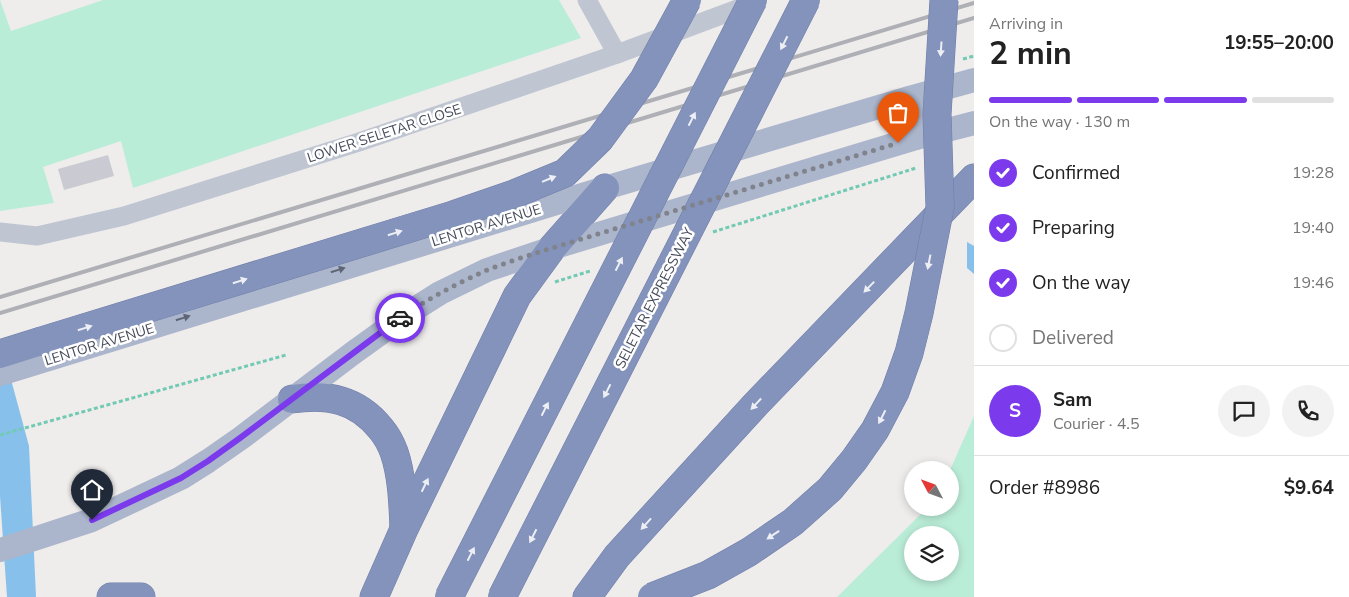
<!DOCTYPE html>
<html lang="en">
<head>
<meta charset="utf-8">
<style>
  body { margin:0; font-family:"Nunito Sans",sans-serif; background:#f2f2f2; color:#222; height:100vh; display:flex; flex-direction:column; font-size:19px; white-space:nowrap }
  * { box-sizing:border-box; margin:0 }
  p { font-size:16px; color:#767676 }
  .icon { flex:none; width:28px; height:28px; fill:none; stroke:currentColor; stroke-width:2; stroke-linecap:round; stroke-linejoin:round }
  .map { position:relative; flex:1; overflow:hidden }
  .details { display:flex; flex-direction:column; background:#fff; width:375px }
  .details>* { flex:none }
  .needle { width:32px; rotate:311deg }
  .tools { position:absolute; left:904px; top:461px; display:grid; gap:10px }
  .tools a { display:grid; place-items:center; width:55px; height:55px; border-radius:50%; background:#fff; box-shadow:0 2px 8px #0003; font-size:25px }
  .pin { position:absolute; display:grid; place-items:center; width:42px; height:42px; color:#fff; margin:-51px -21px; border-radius:50% 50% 50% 0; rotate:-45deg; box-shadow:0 0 5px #0007 }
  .pin .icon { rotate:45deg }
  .courier { position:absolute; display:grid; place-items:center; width:50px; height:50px; margin:-25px; border:4px solid #7c3aed; border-radius:50%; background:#fff; color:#222; box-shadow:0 1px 6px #0007 }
  .head em { font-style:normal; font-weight:700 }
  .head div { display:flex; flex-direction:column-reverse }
  .head { display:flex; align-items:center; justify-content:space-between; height:85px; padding:0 15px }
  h1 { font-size:32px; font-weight:700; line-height:38px }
  .bar { display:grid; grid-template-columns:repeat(4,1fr); gap:8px 5px; align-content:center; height:60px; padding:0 15px }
  .bar i { height:6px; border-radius:4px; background:#e0e0e0 }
  .bar .active { background:#7c3aed }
  .bar p { grid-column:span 4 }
  .line { display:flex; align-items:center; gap:12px; padding:0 15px; border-top:1px solid #e0e0e0 }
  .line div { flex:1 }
  .round { display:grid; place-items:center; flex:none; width:52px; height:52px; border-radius:26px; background:#f2f2f2 }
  ol { padding:0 15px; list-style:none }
  li { display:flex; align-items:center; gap:15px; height:55px }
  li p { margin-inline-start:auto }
  li .icon { padding:5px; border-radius:50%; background:#7c3aed; color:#fff; stroke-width:4 }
  li:last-child { color:#767676 }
  li i { width:28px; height:28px; border:2px solid #e0e0e0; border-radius:50% }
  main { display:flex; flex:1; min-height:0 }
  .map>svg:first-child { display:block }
  .green { fill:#baedd8; fill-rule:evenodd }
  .water { fill:#87c0ea }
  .building { fill:#c9cad2 }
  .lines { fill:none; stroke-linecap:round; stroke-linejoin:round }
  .highway-casing { stroke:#6f7ea7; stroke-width:29 }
  .path { stroke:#72cab2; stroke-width:3; stroke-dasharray:4 2.5; stroke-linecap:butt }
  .minor { stroke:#bfc5d1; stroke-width:19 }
  .major { stroke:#abb5cb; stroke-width:24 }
  .highway { stroke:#8493bb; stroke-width:28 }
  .rail { stroke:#aeb0b6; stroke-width:4 }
  .highway-bridge-casing { stroke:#6f7ea7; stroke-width:29; stroke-linecap:butt }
  .highway-bridge { stroke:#8493bb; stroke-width:28 }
  .oneway { fill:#edeff5 }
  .oneway2 { fill:#5e6676 }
  .done { stroke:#80838c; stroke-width:5; stroke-dasharray:0 9 }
  .route { stroke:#7c3aed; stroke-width:6 }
  .labels { text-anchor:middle; stroke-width:5; stroke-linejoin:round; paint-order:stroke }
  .street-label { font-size:14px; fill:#454b59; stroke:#fff }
</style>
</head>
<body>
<main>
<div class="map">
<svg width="974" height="597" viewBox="0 0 974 597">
  <rect width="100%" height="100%" fill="#efecec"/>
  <g class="green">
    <polygon points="0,0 11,31 103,0 559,0 581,38 133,188 121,141 43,167 54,203 0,211"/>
    <path d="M974 416V597H837L927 508H950V470ZM912 535H950V572H912Z"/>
  </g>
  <g class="water">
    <polygon points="967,242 974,246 974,274 967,268"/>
    <polygon points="0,339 29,446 36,597 7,597 0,496"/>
  </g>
  <polygon class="building" points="108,155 114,176 64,190 58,169"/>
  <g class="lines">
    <defs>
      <g id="highway">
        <polyline points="0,354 38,342"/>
        <path d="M292 399C328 394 357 399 381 429 386 435 391 444 394 452 402 475 403 503 404 528"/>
        <polyline points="111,597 141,597"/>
        <polyline points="374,597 404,529 517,296 552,248 605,188"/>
        <polyline points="587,597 617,556 756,404 974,178"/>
      </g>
    </defs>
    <use href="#highway" class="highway-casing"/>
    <g class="path">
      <polyline points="963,59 974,56"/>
      <polyline points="713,232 916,168"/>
      <polyline points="555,282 590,271"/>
      <polyline points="0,435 286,355"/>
    </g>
    <g class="minor">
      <polyline points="587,0 617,54"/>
      <polyline points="0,232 37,236 124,216 359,142 617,54 756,2"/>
    </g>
    <g class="major">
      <polyline points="909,98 916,138"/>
      <polyline points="0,374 605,188 909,98 974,80"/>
      <polyline points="0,550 92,520 181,478 208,461 241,438 353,353 410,312 440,293 487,270 552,248 916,138 974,123"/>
    </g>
    <use href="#highway" class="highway"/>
    <g class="rail">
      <polyline points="0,297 974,3"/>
      <polyline points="0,313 974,18"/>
    </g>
    <defs>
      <g id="highway-bridge">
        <polyline points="38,342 453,215 514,194 565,173 600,139 644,79 687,0"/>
        <polyline points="449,597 753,0"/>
        <polyline points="502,597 806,0"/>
        <polyline points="652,597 708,575 749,552 793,522 830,489 854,460 875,430 895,392 909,353 919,313 940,207 937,114 944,0"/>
      </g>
    </defs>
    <use href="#highway-bridge" class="highway-bridge-casing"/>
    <use href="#highway-bridge" class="highway-bridge"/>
  </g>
  <defs><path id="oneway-solid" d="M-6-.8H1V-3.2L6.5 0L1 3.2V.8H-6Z" transform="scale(1.25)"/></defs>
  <g class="oneway">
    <use href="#oneway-solid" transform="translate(784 43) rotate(117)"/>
    <use href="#oneway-solid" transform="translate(941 49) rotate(94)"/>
    <use href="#oneway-solid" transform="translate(692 119) rotate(-63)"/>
    <use href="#oneway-solid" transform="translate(549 179) rotate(-22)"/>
    <use href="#oneway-solid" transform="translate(395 233) rotate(-17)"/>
    <use href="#oneway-solid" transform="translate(929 262) rotate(101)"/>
    <use href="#oneway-solid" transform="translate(619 264) rotate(-63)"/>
    <use href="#oneway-solid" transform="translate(240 281) rotate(-17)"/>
    <use href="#oneway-solid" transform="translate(869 287) rotate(134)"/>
    <use href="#oneway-solid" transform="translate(85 328) rotate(-17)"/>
    <use href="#oneway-solid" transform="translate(607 391) rotate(117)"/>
    <use href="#oneway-solid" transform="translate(756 404) rotate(133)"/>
    <use href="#oneway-solid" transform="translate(545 409) rotate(-63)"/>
    <use href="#oneway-solid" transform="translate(882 417) rotate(117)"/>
    <use href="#oneway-solid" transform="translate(425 485) rotate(-64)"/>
    <use href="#oneway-solid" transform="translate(646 524) rotate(132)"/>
    <use href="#oneway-solid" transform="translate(773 535) rotate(146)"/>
    <use href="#oneway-solid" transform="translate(533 536) rotate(117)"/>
    <use href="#oneway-solid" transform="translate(471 554) rotate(-63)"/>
  </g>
  <g class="oneway2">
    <use href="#oneway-solid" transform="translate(338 270) rotate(-17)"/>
    <use href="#oneway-solid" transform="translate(183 318) rotate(-17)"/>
  </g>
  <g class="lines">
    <path class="done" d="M400 318C427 299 456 284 485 271 507 262 530 255 552 248L898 143"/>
    <polyline class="route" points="92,520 181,478 208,461 240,438 400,318"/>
  </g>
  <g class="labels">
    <g class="street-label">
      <text transform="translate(384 133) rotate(-18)" y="5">LOWER SELETAR CLOSE</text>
      <text transform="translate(486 225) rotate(-17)" y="5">LENTOR AVENUE</text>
      <text transform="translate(654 298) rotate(-63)" y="5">SELETAR EXPRESSWAY</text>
      <text transform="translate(99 344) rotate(-17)" y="5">LENTOR AVENUE</text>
    </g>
  </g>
</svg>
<div class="tools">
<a><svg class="needle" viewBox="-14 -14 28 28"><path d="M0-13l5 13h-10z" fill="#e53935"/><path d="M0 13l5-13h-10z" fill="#767676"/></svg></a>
<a><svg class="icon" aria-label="layers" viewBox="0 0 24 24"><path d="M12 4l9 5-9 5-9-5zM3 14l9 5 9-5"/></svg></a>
</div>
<div class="pin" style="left:898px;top:143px;background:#ea580c"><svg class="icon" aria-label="bag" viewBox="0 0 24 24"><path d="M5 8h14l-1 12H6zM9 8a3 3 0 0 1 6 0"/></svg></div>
<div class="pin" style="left:92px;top:520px;background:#1f2937"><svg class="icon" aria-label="home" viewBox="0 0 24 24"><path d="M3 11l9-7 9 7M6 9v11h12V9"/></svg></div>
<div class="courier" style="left:400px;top:318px"><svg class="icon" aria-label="car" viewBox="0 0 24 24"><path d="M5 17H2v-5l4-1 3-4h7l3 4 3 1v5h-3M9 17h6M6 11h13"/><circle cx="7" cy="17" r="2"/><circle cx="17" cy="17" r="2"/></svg></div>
</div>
<section class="details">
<div class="head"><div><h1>2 min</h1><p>Arriving in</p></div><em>19:55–20:00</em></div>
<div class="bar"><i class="active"></i><i class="active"></i><i class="active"></i><i></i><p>On the way · 130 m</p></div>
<ol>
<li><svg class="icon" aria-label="check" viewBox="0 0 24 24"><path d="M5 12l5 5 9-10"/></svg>Confirmed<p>19:28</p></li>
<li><svg class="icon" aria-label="check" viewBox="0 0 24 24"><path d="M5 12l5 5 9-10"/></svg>Preparing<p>19:40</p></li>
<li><svg class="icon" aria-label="check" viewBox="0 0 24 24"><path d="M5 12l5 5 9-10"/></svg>On the way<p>19:46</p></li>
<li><i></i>Delivered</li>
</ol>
<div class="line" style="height:90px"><b class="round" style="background:#7c3aed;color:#fff">S</b><div><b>Sam</b><p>Courier · 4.5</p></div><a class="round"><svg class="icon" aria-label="chat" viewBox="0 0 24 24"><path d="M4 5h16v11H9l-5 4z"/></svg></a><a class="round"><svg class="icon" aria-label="phone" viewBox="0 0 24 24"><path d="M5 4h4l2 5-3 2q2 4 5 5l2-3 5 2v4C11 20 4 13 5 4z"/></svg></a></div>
<div class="line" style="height:65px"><div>Order #8986</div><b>$9.64</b></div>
</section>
</main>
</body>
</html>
